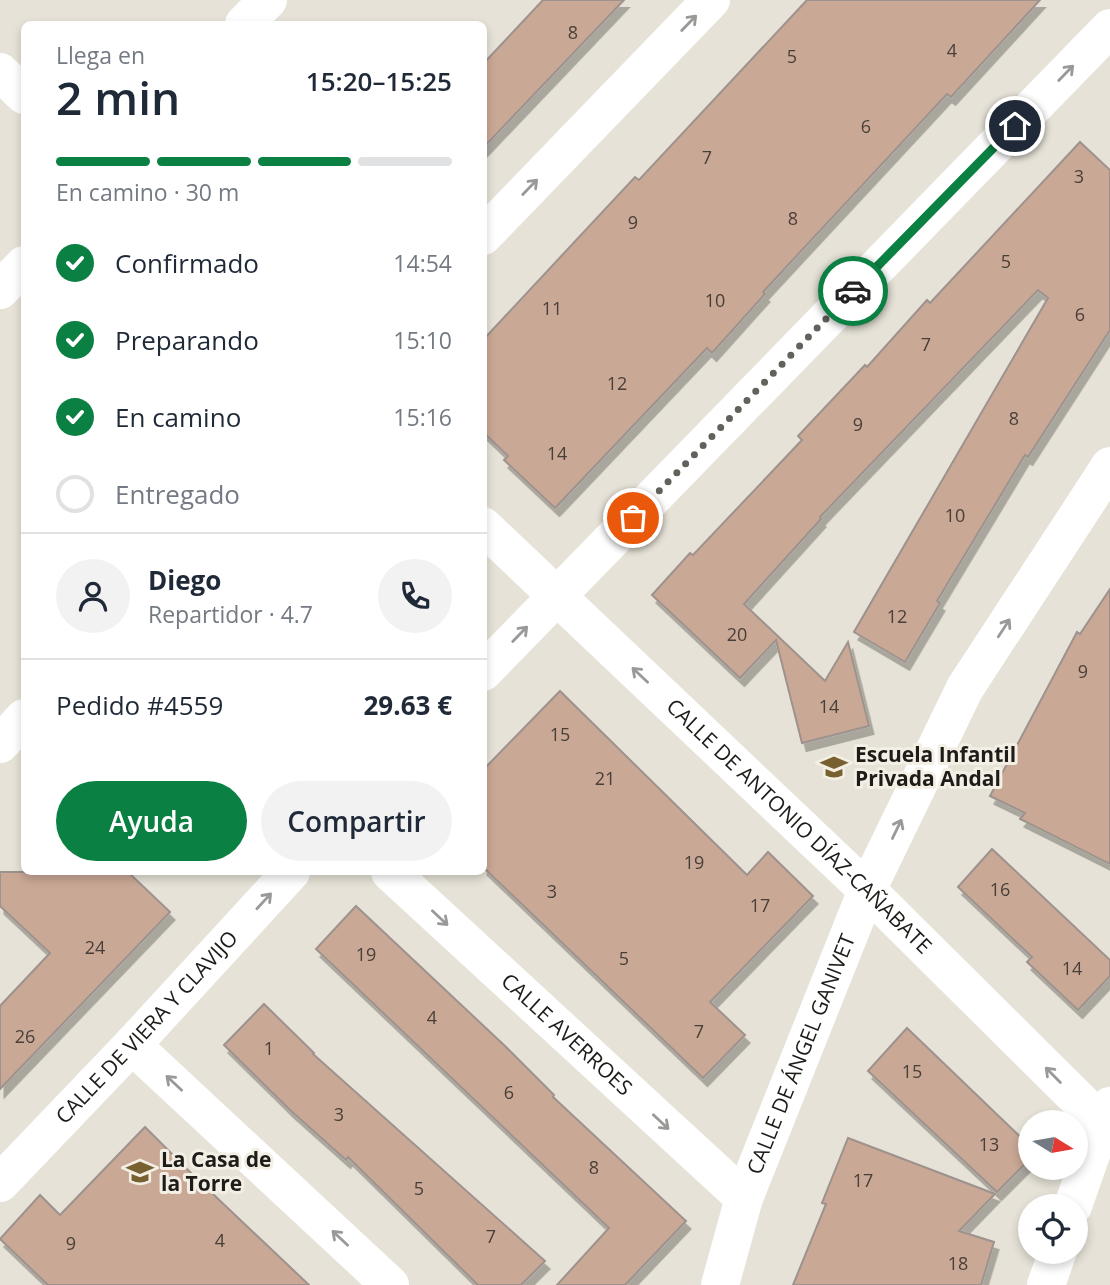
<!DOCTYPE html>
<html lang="es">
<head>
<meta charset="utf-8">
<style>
  body { margin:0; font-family:"Open Sans",sans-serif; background:#f2f2f3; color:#1f2937; height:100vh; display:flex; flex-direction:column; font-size:26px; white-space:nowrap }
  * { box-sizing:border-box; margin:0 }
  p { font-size:23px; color:#747a83 }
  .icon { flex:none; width:38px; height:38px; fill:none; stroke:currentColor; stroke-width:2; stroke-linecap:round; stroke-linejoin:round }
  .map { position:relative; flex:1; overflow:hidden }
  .panel { position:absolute; left:21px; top:21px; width:466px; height:854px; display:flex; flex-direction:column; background:#fff; border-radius:10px; box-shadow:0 4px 10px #0003 }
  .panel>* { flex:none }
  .needle { width:46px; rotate:101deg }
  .tools { position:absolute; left:1018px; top:1110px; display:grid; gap:14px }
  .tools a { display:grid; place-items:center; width:70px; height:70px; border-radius:50%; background:#fff; box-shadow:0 4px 10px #0003; font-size:35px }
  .pin { position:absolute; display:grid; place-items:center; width:60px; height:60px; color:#fff; margin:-30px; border:4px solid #fff; border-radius:50%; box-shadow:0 2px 7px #0007 }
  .courier { position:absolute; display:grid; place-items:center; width:70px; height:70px; margin:-35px; border:5px solid #0b8043; border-radius:50%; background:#fff; color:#222; box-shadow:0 2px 9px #0007 }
  .summary em { font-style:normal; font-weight:600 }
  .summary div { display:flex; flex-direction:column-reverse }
  .summary { display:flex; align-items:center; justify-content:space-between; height:119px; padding:0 35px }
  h1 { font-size:46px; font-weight:600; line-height:52px }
  .bar { display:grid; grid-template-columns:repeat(4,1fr); gap:10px 7px; align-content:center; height:84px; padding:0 35px }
  .bar i { height:9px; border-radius:5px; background:#e0e1e3 }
  .bar .current { background:#0b8043 }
  .bar p { grid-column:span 4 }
  .line { display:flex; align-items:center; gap:18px; padding:0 35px; border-top:2px solid #e0e1e3 }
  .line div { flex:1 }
  .round { display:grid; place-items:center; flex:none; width:74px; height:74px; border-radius:37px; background:#f2f2f3 }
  ol { padding:0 35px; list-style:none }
  li { display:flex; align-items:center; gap:21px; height:77px }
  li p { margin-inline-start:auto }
  li .icon { padding:7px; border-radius:50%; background:#0b8043; color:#fff; stroke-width:4 }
  li:last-child { color:#747a83 }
  li i { width:38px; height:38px; border:4px solid #e0e1e3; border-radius:50% }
  .button { display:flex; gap:14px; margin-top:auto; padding:14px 35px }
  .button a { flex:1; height:80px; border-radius:42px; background:#0b8043; color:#fff; font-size:28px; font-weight:600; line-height:80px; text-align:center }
  .button a+a { background:#f2f2f3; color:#1f2937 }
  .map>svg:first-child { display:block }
  .building { fill:#caa896; stroke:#9d928d; stroke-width:2; filter:url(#shadow) }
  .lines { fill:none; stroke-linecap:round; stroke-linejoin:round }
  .street { stroke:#fff; stroke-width:38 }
  .oneway { stroke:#999997 }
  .done { stroke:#63615b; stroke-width:7; stroke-dasharray:0 12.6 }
  .route { stroke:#0b8043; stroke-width:9 }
  .labels { text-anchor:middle; stroke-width:6; stroke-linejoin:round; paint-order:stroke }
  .number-label { font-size:18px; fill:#483f38 }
  .poi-label { font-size:21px; font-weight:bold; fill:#1d1c18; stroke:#f4efe4; text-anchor:start }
  .street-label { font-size:21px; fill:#1d1c18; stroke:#f4efe4 }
</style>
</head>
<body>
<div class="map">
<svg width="1110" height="1285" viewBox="0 0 1110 1285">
  <defs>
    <filter id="shadow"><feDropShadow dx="4.5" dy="8" stdDeviation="0" flood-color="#0004"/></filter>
  </defs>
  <rect width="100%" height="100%" fill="#e6e2d7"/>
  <g class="building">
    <polygon points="543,0 624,0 483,148 483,64"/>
    <polygon points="807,0 1040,0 951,97 947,94 763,292 765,294 712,353 707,348 555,508 504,460 508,456 483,432 483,340 635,177 639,180"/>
    <polygon points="1080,142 1110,170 1110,330 1028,457 1025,455 937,601 940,603 905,662 854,632 1048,298 1038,290 820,517 821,519 744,604 825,681 848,642 869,726 802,743 776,640 740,678 652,595 690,553 693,555 802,440 798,436 865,365 867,367 927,300 930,303"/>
    <polygon points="1110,589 1110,864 1020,819 1025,813 990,796 1077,632 1080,634"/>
    <polygon points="560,691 747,875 768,852 813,896 710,1002 745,1035 703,1078 483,867 483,770"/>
    <polygon points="992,849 1110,960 1110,976 1078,1010 1027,962 1032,957 958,887"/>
    <polygon points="0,872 128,872 170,912 0,1089 0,1006 50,953 0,906"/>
    <polygon points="356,906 505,1046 554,1095 553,1097 686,1221 625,1285 557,1285 609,1228 316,949"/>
    <polygon points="264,1004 314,1053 313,1054 545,1261 521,1285 478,1285 348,1157 346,1160 290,1110 224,1045"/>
    <polygon points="907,1028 1031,1147 1031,1158 997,1192 868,1071"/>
    <polygon points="145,1127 194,1176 309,1285 48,1285 0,1239 40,1195 60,1215"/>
    <polygon points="848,1138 995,1194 959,1231 994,1242 981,1285 793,1285 826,1204 822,1203"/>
  </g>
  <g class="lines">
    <g class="street">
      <polyline points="244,24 268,0"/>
      <polyline points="0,72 24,95"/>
      <polyline points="483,236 711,0"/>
      <polyline points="0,290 24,265"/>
      <path id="s1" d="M483 526 867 890 1110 1131"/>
      <polyline points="483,672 1110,28"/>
      <polyline points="0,744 24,718"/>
      <path id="s2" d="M390 872 744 1198"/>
      <polyline points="132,1045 390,1285"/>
      <path id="s3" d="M0 1183 132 1045 291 872"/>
      <polyline points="1073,1206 1102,1123 1110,1106"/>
      <path id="s4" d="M720 1285 744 1198 867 890 965 688 1110 466"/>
      <polyline points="1046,1285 1058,1251"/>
    </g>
  </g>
  <defs><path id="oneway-shaft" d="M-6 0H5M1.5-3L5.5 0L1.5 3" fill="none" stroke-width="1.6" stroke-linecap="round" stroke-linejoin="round" transform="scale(1.75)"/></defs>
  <g class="oneway">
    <use href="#oneway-shaft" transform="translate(689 23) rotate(-46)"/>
    <use href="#oneway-shaft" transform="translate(1066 73) rotate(-46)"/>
    <use href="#oneway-shaft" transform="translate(530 187) rotate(-46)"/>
    <use href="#oneway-shaft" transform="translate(1004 628) rotate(-57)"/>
    <use href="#oneway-shaft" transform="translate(520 634) rotate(-46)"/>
    <use href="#oneway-shaft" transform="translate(640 675) rotate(-137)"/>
    <use href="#oneway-shaft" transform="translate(897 829) rotate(-64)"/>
    <use href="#oneway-shaft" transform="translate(264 901) rotate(-47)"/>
    <use href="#oneway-shaft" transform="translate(440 918) rotate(43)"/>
    <use href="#oneway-shaft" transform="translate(1053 1075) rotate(-135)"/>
    <use href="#oneway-shaft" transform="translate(174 1083) rotate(-137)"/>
    <use href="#oneway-shaft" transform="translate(661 1122) rotate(43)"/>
    <use href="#oneway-shaft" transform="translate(340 1238) rotate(-137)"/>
  </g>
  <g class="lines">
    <polyline class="done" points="633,518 853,291"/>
    <polyline class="route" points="853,291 1015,126"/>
  </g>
  <defs>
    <symbol id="school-bare" viewBox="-9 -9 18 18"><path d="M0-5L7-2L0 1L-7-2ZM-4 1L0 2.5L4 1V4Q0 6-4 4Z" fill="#786030" stroke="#f4efe4" stroke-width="2.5" paint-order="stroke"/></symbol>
  </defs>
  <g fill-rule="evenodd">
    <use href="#school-bare" x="815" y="748" width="38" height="38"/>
    <use href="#school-bare" x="121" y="1153" width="38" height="38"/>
  </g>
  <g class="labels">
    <g class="number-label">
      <text x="573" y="39">8</text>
      <text x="952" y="57">4</text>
      <text x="792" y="63">5</text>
      <text x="866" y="133">6</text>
      <text x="707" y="164">7</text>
      <text x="1079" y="183">3</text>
      <text x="793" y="225">8</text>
      <text x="633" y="229">9</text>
      <text x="1006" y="268">5</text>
      <text x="715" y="307">10</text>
      <text x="552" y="315">11</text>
      <text x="1080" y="321">6</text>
      <text x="926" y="351">7</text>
      <text x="617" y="390">12</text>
      <text x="1014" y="425">8</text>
      <text x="858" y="431">9</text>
      <text x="557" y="460">14</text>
      <text x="955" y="522">10</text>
      <text x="897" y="623">12</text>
      <text x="737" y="641">20</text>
      <text x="1083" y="678">9</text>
      <text x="829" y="713">14</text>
      <text x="560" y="741">15</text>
      <text x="605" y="785">21</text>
      <text x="694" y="869">19</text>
      <text x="1000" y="896">16</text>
      <text x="552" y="898">3</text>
      <text x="760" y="912">17</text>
      <text x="95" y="954">24</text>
      <text x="366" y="961">19</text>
      <text x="624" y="965">5</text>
      <text x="1072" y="975">14</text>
      <text x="432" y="1024">4</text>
      <text x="699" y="1038">7</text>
      <text x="25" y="1043">26</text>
      <text x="269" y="1055">1</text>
      <text x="912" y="1078">15</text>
      <text x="509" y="1099">6</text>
      <text x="339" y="1121">3</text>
      <text x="989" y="1151">13</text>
      <text x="594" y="1174">8</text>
      <text x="863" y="1187">17</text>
      <text x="419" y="1195">5</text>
      <text x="491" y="1243">7</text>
      <text x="220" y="1247">4</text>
      <text x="71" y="1250">9</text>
      <text x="958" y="1270">18</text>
    </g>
    <g class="poi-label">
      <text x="855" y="762">Escuela Infantil<tspan x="855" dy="24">Privada Andal</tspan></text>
      <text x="161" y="1167">La Casa de<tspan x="161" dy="24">la Torre</tspan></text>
    </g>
    <g class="street-label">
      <text dy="7" stroke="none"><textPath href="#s1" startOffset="436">CALLE DE ANTONIO DÍAZ-CAÑABATE</textPath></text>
      <text dy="7" stroke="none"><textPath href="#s3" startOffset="214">CALLE DE VIERA Y CLAVIJO</textPath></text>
      <text dy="7" stroke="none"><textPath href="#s2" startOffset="240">CALLE AVERROES</textPath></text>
      <text dy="7" stroke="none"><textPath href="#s4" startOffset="245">CALLE DE ÁNGEL GANIVET</textPath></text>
    </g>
  </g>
</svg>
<div class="tools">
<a><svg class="needle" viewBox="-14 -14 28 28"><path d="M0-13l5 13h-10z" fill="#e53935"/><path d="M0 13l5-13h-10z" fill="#747a83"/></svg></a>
<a><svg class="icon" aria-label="locate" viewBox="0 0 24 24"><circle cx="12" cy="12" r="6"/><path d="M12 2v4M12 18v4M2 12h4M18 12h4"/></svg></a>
</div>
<div class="pin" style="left:633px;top:518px;background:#ea580c"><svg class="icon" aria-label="bag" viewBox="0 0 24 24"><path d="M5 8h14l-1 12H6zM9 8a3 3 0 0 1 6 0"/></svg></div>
<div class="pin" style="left:1015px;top:126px;background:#1f2937"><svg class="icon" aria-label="home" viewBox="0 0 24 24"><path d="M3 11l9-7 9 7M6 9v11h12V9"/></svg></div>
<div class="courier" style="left:853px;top:291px"><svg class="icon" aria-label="car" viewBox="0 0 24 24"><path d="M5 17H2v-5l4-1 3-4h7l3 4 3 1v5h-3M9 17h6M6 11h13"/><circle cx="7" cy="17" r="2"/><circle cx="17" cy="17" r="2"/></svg></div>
<section class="panel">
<div class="summary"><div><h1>2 min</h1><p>Llega en</p></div><em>15:20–15:25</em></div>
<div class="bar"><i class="current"></i><i class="current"></i><i class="current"></i><i></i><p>En camino · 30 m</p></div>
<ol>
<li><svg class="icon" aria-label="check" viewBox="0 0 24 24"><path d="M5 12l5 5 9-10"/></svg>Confirmado<p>14:54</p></li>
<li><svg class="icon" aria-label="check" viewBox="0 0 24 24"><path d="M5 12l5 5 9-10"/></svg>Preparando<p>15:10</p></li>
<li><svg class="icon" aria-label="check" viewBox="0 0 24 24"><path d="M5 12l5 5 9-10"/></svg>En camino<p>15:16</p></li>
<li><i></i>Entregado</li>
</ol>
<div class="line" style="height:126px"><a class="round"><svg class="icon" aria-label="person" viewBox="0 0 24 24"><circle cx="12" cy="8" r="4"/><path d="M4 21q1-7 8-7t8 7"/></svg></a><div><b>Diego</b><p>Repartidor · 4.7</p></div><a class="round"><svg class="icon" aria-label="phone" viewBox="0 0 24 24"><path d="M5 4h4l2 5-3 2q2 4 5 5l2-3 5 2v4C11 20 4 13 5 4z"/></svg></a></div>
<div class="line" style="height:91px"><div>Pedido #4559</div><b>29.63 €</b></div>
<div class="button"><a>Ayuda</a><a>Compartir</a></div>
</section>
</div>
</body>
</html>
